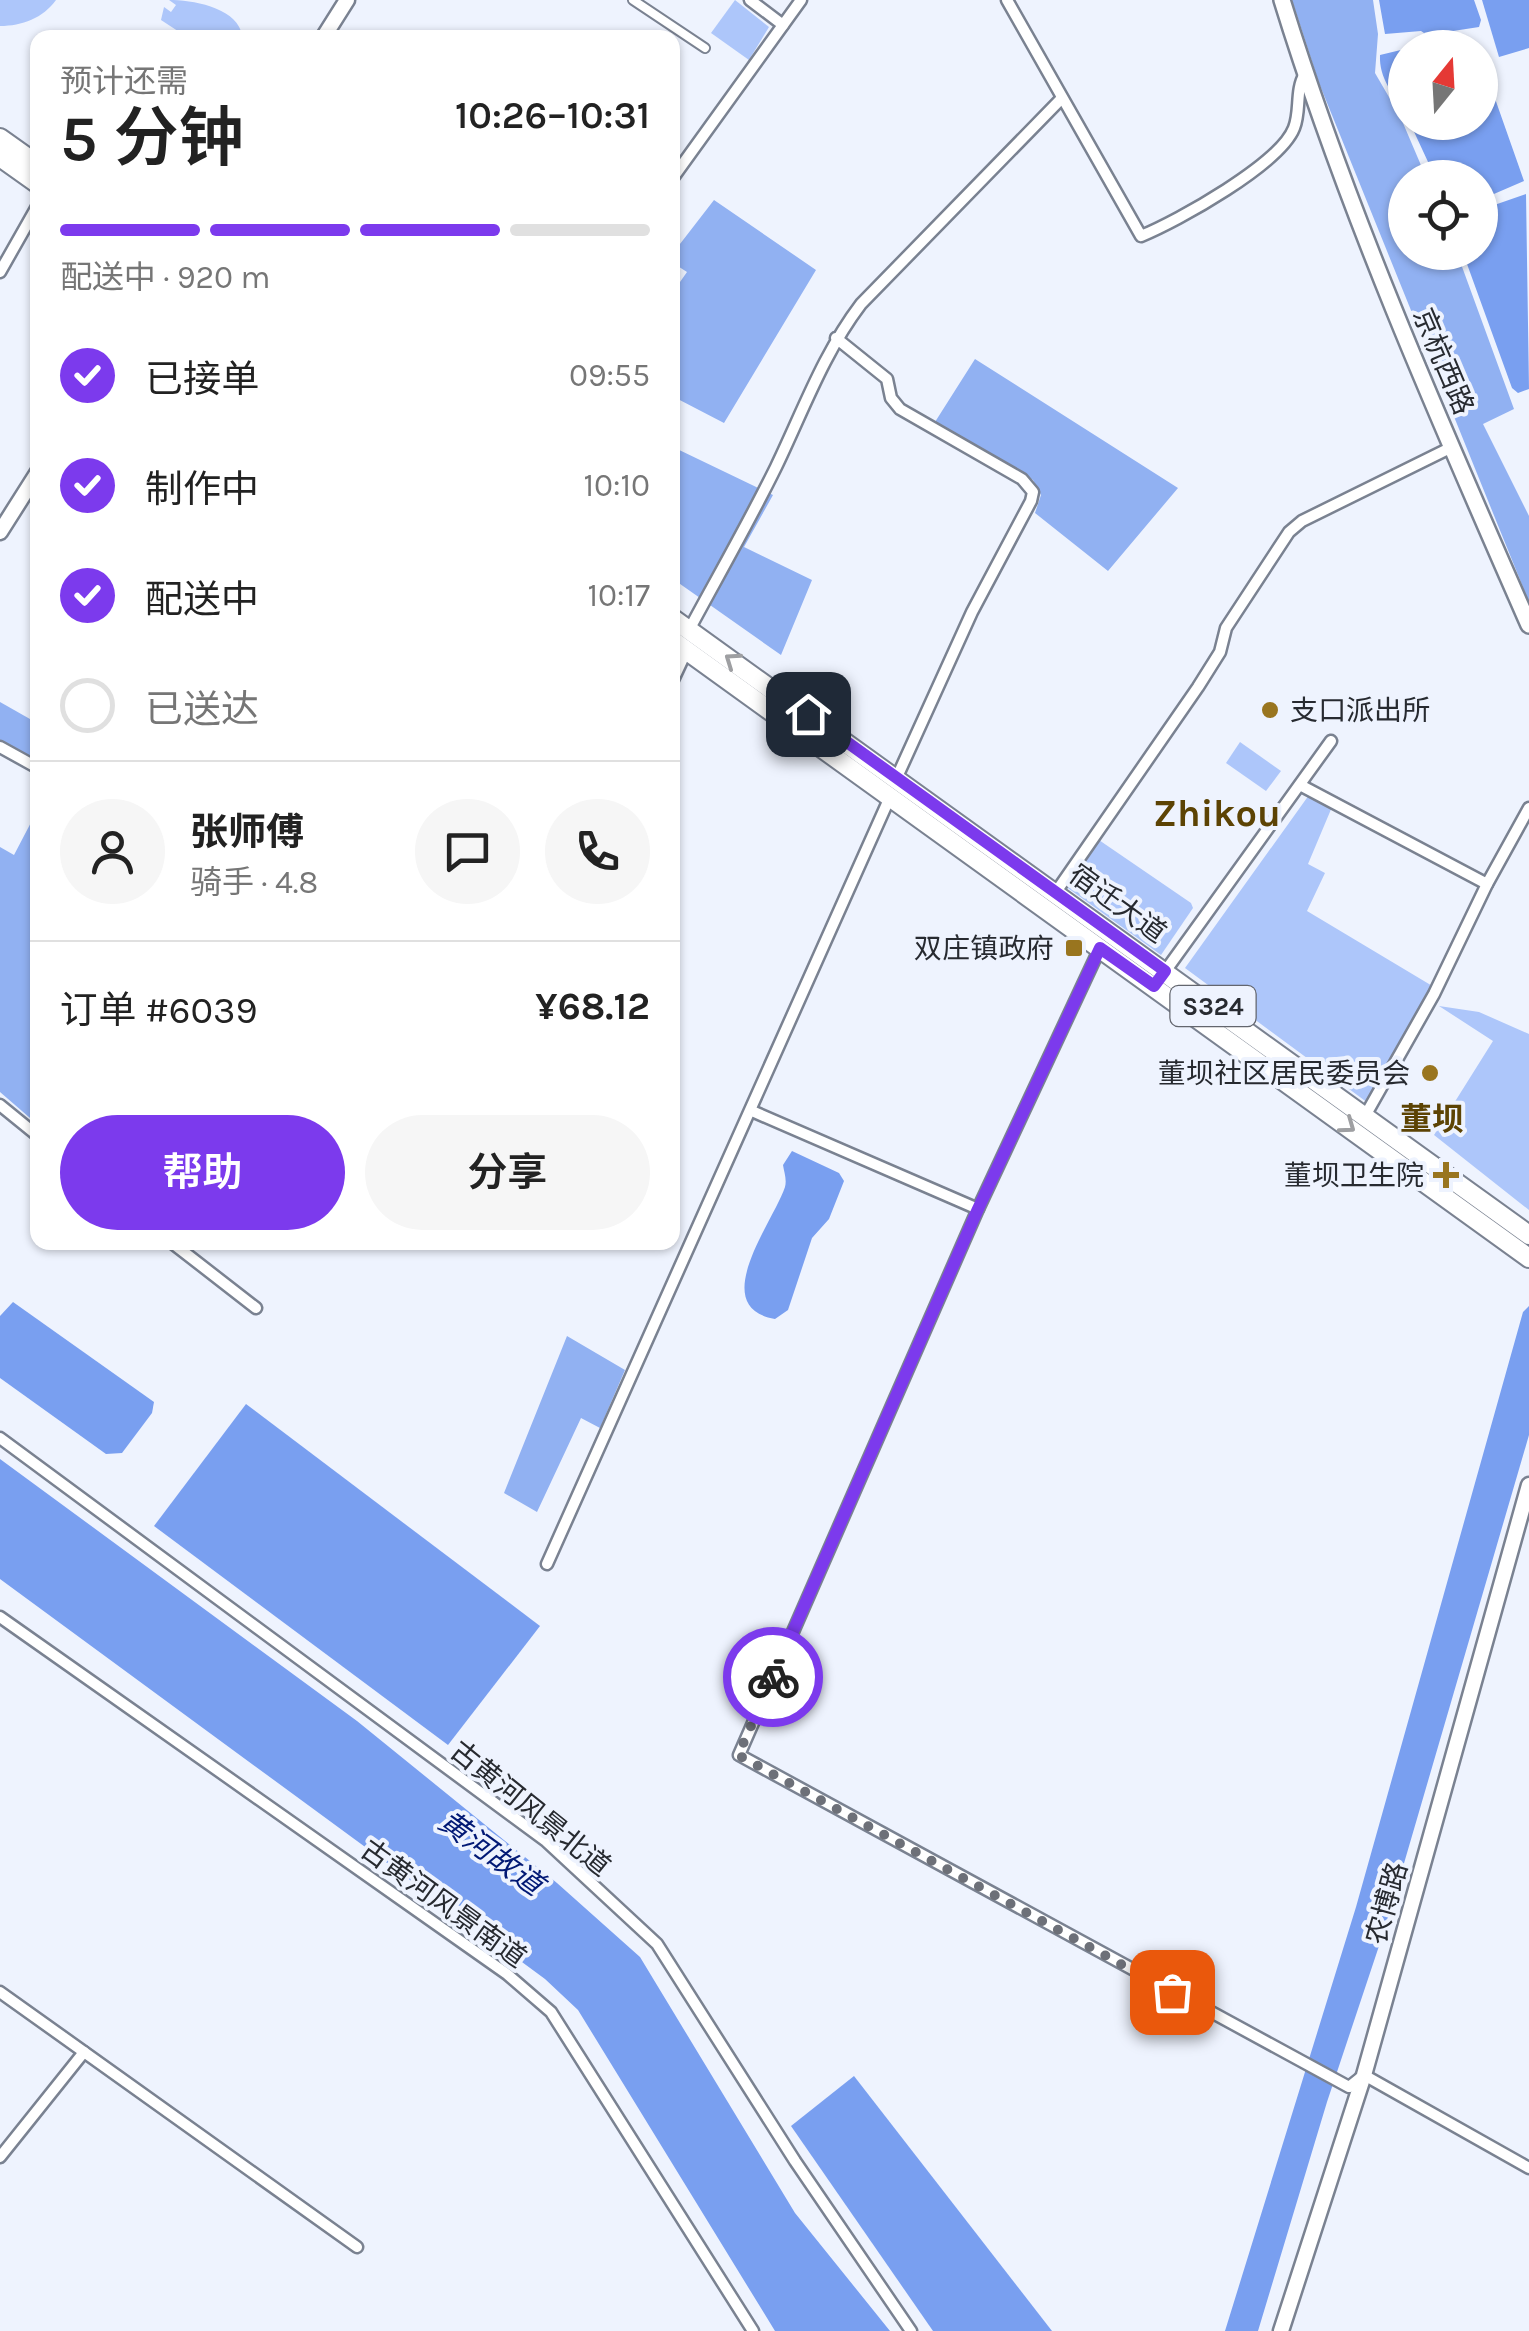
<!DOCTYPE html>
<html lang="zh">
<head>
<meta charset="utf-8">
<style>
  body { margin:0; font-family:Karla,"Noto Sans SC",sans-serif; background:#f6f6f6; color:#222; height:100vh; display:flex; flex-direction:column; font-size:38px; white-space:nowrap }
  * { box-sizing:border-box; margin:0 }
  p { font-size:32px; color:#767676 }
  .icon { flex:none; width:55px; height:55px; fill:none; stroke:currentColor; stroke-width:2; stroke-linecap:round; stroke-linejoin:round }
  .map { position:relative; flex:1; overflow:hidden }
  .side { position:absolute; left:30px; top:30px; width:650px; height:1220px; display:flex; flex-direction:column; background:#fff; border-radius:20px; box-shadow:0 2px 8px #0004 }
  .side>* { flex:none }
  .needle { width:65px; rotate:18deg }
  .fabs { position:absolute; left:1388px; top:30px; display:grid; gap:20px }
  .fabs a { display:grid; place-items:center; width:110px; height:110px; border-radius:50%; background:#fff; box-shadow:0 2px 8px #0004; font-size:50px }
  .pin { position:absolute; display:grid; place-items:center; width:85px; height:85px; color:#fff; margin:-42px; border-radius:20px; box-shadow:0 5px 15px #0006 }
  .courier { position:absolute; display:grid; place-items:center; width:100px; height:100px; margin:-50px; border:8px solid #7c3aed; border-radius:50%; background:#fff; color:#222; box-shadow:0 2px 12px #0007 }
  .head em { font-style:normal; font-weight:600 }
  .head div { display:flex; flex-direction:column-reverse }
  .head { display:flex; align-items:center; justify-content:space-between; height:170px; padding:0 30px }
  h1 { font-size:65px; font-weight:600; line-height:75px }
  .bar { display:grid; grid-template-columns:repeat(4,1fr); gap:15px 10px; align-content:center; height:120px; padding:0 30px }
  .bar i { height:12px; border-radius:8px; background:#e0e0e0 }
  .bar .active { background:#7c3aed }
  .bar p { grid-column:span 4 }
  .line { display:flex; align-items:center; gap:25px; padding:0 30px; border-top:2px solid #e0e0e0 }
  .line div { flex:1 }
  .round { display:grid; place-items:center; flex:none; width:105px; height:105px; border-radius:52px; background:#f6f6f6 }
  ol { padding:0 30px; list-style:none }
  li { display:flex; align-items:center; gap:30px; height:110px }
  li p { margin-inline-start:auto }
  li .icon { padding:10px; border-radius:50%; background:#7c3aed; color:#fff; stroke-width:4 }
  li:last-child { color:#767676 }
  li i { width:55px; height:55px; border:5px solid #e0e0e0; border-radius:50% }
  .action { display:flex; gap:20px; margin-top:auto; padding:20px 30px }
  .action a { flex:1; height:115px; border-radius:60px; background:#7c3aed; color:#fff; font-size:40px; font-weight:600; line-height:115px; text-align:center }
  .action a+a { background:#f6f6f6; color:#222 }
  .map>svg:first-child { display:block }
  .green { fill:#adc6fa }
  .forest { fill:#91b1f2 }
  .water { fill:#799ff0 }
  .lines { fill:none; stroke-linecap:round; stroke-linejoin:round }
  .pedestrian-casing { stroke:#7a8291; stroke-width:12 }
  .minor-casing { stroke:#7a8291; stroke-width:15 }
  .tertiary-casing { stroke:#7a8291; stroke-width:19 }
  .secondary-casing { stroke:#7a8291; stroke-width:20 }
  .primary-casing { stroke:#7a8291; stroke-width:22 }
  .pedestrian { stroke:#fff; stroke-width:8 }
  .minor { stroke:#fff; stroke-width:10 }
  .tertiary { stroke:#fff; stroke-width:14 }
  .secondary { stroke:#fff; stroke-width:15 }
  .primary { stroke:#fff; stroke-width:18 }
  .oneway { stroke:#9e9fa2 }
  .done { stroke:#6d7078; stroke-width:10; stroke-dasharray:0 18 }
  .route { stroke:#7c3aed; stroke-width:12 }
  .poi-dot { fill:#99751f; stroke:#eef3fe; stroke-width:4 }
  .labels { text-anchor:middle; stroke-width:8; stroke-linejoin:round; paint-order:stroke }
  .shield { fill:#eef3fe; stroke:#63666e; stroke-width:2.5 }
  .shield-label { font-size:25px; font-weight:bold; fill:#272a30 }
  .street-label { font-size:28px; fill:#272a30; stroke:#eef3fe }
  .poi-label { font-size:28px; fill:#272a30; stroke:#eef3fe; text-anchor:end }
  .water-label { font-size:30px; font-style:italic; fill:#021975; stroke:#eef3fe }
  .quarter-label { font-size:32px; font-weight:bold; fill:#5c4304; stroke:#eef3fe }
  .district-label { font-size:38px; font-weight:bold; fill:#5c4304; stroke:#eef3fe }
</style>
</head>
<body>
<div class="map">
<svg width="1529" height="2331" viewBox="0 0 1529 2331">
  <rect width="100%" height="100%" fill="#eef3fe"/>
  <g class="green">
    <path d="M0 0H56C43 18 22 26 0 26Z"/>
    <path d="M169 0C192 0 233 7 241 31L237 37H187L161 20 164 7 171 12 176 5Z"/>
    <polygon points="735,0 769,27 749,60 711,33"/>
    <polygon points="1240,742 1281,771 1266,791 1226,763"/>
    <polygon points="1309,795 1332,807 1308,864 1325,873 1307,911 1434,987 1368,1103 1185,968"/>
    <polygon points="1096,838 1191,903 1193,908 1161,955 1065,886"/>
    <polygon points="1439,1006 1479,1012 1529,1034 1529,1210 1434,1135 1493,1041"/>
  </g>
  <g class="forest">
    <polygon points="1292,0 1373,0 1378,34 1375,73 1400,116 1426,177 1405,178 1405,252 1457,253 1514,409 1483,424 1529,516 1529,602 1319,83"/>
    <polygon points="714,200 816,270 724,423 672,396 673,292 687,272 673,263 673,253"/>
    <polygon points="975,359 1178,488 1108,571 1035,513 1041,495 1033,480 935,422"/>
    <polygon points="673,447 773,495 744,547 812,580 781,655 673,579"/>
    <polygon points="0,702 37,723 37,761 0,740"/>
    <polygon points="37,811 37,1124 0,1092 0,847 14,855"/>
    <polygon points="567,1336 625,1370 600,1428 581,1418 537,1512 504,1493"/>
  </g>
  <g class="water">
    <polygon points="1379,0 1474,0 1481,20 1479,27 1427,35 1421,31 1385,34"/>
    <polygon points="1482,0 1529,0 1529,48 1499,57"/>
    <path d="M1405 49V112C1393 93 1379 79 1380 55Z"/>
    <polygon points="1480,56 1524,181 1480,200 1480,178 1435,177 1410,123 1480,122"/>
    <polygon points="1526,194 1529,389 1518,393 1512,388 1463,253 1480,252 1480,210"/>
    <path d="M792 1151 839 1173 844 1181 829 1219 812 1238 788 1310 775 1319C706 1307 774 1221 785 1187 787 1179 784 1172 783 1165Z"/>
    <polygon points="13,1302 154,1402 152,1413 122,1453 106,1454 0,1378 0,1316"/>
    <polygon points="1529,1306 1529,1435 1386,1925 1327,2102 1258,2331 1225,2331 1356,1907 1523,1312"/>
    <polygon points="246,1404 540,1626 448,1745 154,1526"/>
    <polygon points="0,1459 357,1721 557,1883 640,1957 795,2213 890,2331 775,2331 578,2010 545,1979 0,1579"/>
    <polygon points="854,2076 1052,2331 933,2331 791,2126"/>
  </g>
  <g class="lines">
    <defs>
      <polyline id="pedestrian" points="633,0 705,48"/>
      <g id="minor">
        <polyline points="750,0 783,25"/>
        <path d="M1007 0 1141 236C1178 221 1280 164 1294 128 1301 111 1295 90 1305 74"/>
        <polyline points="672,179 801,0"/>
        <polyline points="0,272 38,205"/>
        <polyline points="836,338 887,379 891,398 900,409 1022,479 1033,492 1031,501 972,612 897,777"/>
        <path d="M689 630C718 576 749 522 776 467 803 411 823 354 861 304L1062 98"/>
        <polyline points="672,682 687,650"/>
        <polyline points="0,747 38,768"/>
        <polyline points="1300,785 1487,884"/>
        <polyline points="1056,892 1198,687 1220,652 1226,628 1289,532 1302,521 1452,447"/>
        <polyline points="1100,948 978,1209 739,1755 1349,2087 1364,2075 1529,2168"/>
        <polyline points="1164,973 1331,741"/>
        <polyline points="0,1105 38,1136"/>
        <polyline points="752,1111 978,1209"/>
        <polyline points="1365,1116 1434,994 1487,884 1529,808"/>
        <polyline points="171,1242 256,1308"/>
        <polyline points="0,1438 546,1841 657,1944 795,2161 911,2331"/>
        <polyline points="547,1564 890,797"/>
        <polyline points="0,1617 507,1974 551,2012 753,2331"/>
        <polyline points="0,1992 357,2247"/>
        <polyline points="0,2157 84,2052"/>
      </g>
      <g id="tertiary">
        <polyline points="323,38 347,0"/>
        <polyline points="0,532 38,472"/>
        <polyline points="1281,2331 1364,2075 1529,1485"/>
      </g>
      <path id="secondary" d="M1282 0C1348 214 1439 420 1529 625"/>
      <g id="primary">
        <polyline points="0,138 38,165"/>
        <polyline points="0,157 38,184"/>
        <polyline points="672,618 1529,1235"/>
        <polyline points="672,640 1529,1258"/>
      </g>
    </defs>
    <use href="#pedestrian" class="pedestrian-casing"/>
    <use href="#minor" class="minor-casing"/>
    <use href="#tertiary" class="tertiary-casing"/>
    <use href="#secondary" class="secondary-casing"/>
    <use href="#primary" class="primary-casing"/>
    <use href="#pedestrian" class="pedestrian"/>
    <use href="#minor" class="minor"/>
    <use href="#tertiary" class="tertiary"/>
    <use href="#secondary" class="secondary"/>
    <use href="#primary" class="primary"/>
  </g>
  <defs><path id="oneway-chevron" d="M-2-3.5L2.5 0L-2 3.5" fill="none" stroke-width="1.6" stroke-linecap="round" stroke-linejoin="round" transform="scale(2.5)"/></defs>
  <g class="oneway">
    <use href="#oneway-chevron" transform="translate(732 660) rotate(-145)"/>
    <use href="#oneway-chevron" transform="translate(1348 1126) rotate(36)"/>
  </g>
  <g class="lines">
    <polyline class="done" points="773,1677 738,1755 1172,1992"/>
    <polyline class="route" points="773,1677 978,1209 1100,948 1154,986 1165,971 808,714"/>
  </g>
  <g class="poi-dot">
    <circle cx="1270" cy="710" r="10"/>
    <rect x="1064" y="938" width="20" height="20" rx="5"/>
    <circle cx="1430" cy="1073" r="10"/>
    <path d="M1441 1160h10v10h10v10h-10v10h-10v-10h-10v-10h10z"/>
  </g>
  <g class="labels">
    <rect class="shield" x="1170.5" y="986" width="85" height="40" rx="8"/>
    <g class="shield-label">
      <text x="1213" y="1015">S324</text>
    </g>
    <g class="street-label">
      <text transform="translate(1444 361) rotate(67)" y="10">京杭西路</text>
      <text transform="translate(1118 903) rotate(36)" y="10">宿迁大道</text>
      <text transform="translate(531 1808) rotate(39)" y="10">古黄河风景北道</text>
      <text transform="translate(444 1903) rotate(36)" y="10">古黄河风景南道</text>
      <text transform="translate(1386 1903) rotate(-74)" y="10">农博路</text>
    </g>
    <g class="poi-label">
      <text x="1290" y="720" text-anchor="start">支口派出所</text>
      <text x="1054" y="958">双庄镇政府</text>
      <text x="1410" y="1083">董坝社区居民委员会</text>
      <text x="1424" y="1185">董坝卫生院</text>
    </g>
    <g class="water-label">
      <text transform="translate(491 1853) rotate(36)" y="10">黄河故道</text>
    </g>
    <g class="quarter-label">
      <text x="1432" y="1130">董坝</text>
    </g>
    <g class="district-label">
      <text x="1217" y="826">Zhikou</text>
    </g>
  </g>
</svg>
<div class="fabs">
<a><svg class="needle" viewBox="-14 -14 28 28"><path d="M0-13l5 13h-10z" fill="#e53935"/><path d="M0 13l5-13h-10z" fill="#767676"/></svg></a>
<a><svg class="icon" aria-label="locate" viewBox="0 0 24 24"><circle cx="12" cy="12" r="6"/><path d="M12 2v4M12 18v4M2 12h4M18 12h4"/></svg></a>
</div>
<div class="pin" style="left:1172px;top:1992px;background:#ea580c"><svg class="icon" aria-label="bag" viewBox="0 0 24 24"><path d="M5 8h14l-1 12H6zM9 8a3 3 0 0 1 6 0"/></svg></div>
<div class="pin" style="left:808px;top:714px;background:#1f2937"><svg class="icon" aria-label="home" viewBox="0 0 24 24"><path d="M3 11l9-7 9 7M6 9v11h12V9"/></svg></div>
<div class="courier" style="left:773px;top:1677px"><svg class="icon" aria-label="bike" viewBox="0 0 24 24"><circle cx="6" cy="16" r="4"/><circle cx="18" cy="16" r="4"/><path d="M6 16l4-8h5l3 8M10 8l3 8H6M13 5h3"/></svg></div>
<section class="side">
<div class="head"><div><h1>5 分钟</h1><p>预计还需</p></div><em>10:26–10:31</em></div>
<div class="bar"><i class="active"></i><i class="active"></i><i class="active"></i><i></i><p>配送中 · 920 m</p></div>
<ol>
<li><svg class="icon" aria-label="check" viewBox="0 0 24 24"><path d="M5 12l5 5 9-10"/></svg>已接单<p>09:55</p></li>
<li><svg class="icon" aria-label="check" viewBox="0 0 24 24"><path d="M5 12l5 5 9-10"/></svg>制作中<p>10:10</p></li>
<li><svg class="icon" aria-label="check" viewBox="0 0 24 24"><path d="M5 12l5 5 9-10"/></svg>配送中<p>10:17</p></li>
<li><i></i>已送达</li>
</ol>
<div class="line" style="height:180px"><a class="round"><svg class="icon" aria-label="person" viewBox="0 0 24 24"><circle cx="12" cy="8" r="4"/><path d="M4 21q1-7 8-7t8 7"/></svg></a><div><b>张师傅</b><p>骑手 · 4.8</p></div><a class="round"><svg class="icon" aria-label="chat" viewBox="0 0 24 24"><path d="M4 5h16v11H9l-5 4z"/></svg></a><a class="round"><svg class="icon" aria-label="phone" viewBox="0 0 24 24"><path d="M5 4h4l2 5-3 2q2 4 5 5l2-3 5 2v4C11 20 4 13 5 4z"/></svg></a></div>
<div class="line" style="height:130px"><div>订单 #6039</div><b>¥68.12</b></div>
<div class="action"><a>帮助</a><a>分享</a></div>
</section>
</div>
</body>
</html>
